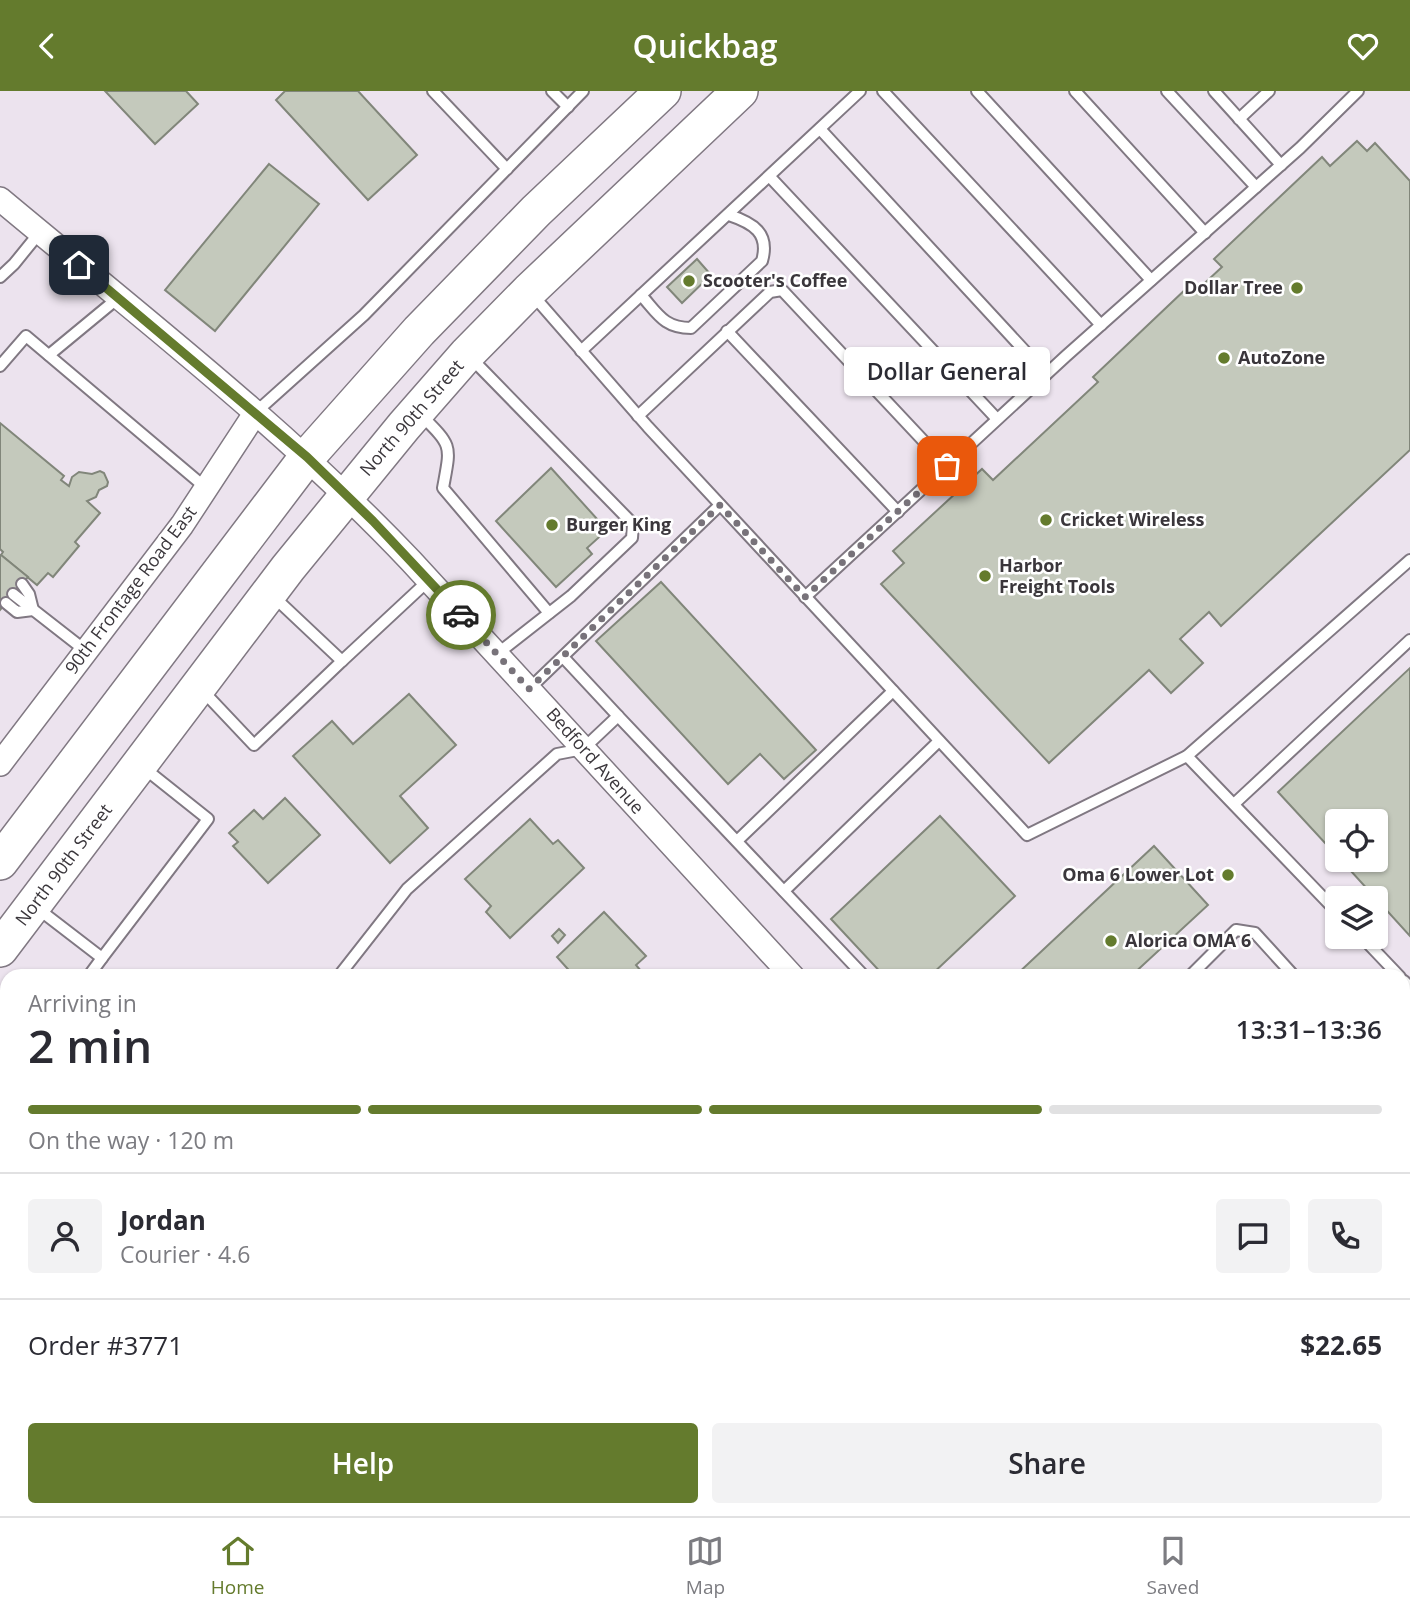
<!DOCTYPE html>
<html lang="en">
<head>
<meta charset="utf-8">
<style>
  body { margin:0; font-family:"Open Sans",sans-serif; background:#f2f2f3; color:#2b2b33; height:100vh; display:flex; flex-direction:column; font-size:26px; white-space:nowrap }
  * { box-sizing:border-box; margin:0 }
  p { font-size:23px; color:#7c7c81 }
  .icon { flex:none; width:38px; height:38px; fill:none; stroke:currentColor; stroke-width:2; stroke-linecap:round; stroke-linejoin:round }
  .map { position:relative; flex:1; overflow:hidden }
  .side { position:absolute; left:0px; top:878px; width:1410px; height:548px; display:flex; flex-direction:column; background:#fff; border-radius:21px 21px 0 0; box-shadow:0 2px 5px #0004 }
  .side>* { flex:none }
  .fabs { position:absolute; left:1325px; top:718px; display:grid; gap:14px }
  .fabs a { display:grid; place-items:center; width:63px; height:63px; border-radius:7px; background:#fff; box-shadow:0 2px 5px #0004; font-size:35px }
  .pin { position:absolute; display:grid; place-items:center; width:60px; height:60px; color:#fff; margin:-30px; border-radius:14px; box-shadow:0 4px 10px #0006 }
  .courier { position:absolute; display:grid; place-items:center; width:70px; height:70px; margin:-35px; border:5px solid #647b2d; border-radius:50%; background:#fff; color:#222; box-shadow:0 2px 9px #0007 }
  .bubble { position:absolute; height:49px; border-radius:7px; background:#fff; box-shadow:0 2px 5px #0004; font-size:23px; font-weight:600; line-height:49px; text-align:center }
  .overview em { font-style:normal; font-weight:600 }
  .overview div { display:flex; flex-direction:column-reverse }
  .overview { display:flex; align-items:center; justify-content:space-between; height:119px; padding:0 28px }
  h1 { font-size:46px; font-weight:600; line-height:52px }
  .bar { display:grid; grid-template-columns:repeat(4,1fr); gap:10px 7px; align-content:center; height:84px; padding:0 28px }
  .bar i { height:9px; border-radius:5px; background:#e1e1e2 }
  .bar .current { background:#647b2d }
  .bar p { grid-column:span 4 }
  .line { display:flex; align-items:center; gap:18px; padding:0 28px; border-top:2px solid #e1e1e2 }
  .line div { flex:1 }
  .round { display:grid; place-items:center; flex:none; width:74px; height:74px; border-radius:7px; background:#f2f2f3 }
  .primary-button { display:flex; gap:14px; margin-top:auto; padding:14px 28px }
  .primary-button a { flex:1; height:80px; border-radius:7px; background:#647b2d; color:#fff; font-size:28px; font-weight:600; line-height:80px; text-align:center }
  .primary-button a+a { background:#f2f2f3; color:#2b2b33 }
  header { display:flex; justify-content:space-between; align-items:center; height:91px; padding:0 28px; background:#647b2d; color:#fff; font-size:32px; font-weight:600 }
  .dock { display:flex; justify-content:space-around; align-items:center; height:98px; border-top:2px solid #e1e1e2; background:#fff; font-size:19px; color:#7c7c81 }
  .dock a { display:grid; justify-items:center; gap:4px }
  .dock .current { color:#647b2d }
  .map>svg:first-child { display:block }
  .building { fill:#c4c9bc; stroke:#81867a; stroke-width:2 }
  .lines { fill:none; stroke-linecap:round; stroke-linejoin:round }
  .lane-casing { stroke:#807882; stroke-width:14 }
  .street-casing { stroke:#807882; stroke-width:26 }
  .primary-casing { stroke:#807882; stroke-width:38 }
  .lane { stroke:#fff; stroke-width:10 }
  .street { stroke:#fff; stroke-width:23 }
  .primary { stroke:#fff; stroke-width:35 }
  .done { stroke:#78737a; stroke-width:7; stroke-dasharray:0 12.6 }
  .route { stroke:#647b2d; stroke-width:9 }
  .poi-dot { fill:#647b2d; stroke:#fff; stroke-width:2.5 }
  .labels { text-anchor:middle; stroke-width:5; stroke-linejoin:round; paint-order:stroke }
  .poi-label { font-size:18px; font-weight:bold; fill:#3a363b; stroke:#fff; text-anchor:start }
  .street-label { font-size:18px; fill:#3a363b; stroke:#fff }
</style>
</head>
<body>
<header><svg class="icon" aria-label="back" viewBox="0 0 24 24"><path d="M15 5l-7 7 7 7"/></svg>Quickbag<svg class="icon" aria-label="heart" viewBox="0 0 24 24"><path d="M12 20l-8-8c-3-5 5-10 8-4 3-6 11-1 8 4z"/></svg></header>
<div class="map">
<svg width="1410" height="1425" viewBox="0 0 1410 1425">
  <rect width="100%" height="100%" fill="#ece3ee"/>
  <g class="building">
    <polygon points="105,0 186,0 198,13 155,53"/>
    <polygon points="285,0 358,0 417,64 368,109 276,9"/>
    <polygon points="1357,50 1367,60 1375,52 1410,90 1410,359 1221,535 1209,521 1180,548 1203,572 1171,602 1149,579 1049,672 881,493 904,472 893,460 982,378 993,389 1098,291 1093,286 1188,196 1194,202 1222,176 1214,168 1322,66 1330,75"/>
    <polygon points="269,73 319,113 215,240 165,199"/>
    <polygon points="697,168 711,184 682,212 667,196"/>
    <polygon points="0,332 64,385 61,389 69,395 72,386 79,381 92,383 100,380 104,382 108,391 107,395 99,399 96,406 87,410 100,422 75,451 79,455 53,486 48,482 37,494 1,464 3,461 0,458"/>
    <polygon points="551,377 607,439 587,457 592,463 556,496 496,430"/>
    <polygon points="1,464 28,486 0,519 0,465"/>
    <polygon points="661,491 816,659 784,688 760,663 728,693 596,550"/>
    <polygon points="1410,577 1410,845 1340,768 1376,768 1376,730 1337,730 1337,765 1278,701"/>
    <polygon points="409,603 456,654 400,705 428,737 390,772 293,665 332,630 353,653"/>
    <polygon points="285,707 320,744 268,792 233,755 238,751 229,742 254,719 263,728"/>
    <polygon points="940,725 1015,805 929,886 885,886 831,828"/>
    <polygon points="530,728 553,753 558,749 584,777 510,847 486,821 491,815 465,788"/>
    <polygon points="1154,755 1208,814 1130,886 1014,886"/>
    <polygon points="604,821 646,865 636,874 646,886 575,886 557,866"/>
    <polygon points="559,838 565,844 558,852 552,845"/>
    <polygon points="7,1075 7,1199 0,1193 0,1083"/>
    <polygon points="319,1419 377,1419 381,1424 313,1425"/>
    <polygon points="1272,1419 1347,1419 1348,1425 1273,1425"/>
  </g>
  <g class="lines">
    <defs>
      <g id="lane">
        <polyline points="433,0 507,78"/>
        <polyline points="552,0 568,16"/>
        <polyline points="883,0 1101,234"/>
        <polyline points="977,0 1151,189"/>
        <polyline points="1075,0 1205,142"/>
        <polyline points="1167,0 1256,96"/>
        <polyline points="1214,0 1281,74"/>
        <polyline points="1239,28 1269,0"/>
        <polyline points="820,38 1046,283"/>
        <polyline points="770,86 997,328"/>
        <polyline points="0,186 14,173 40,141"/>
        <polyline points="531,202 648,336 1027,744 1187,665 1410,469"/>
        <path d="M641 204C658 223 664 237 691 237L762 170C770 142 753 132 729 124"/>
        <polyline points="727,240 898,421"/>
        <polyline points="581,260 860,0"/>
        <polyline points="49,264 118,207"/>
        <polyline points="471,267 633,433 632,447 571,505 497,563"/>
        <polyline points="0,275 26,245 206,397"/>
        <polyline points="256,321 364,224 583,0"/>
        <path d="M420 323C453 356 451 353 443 397L549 522"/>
        <polyline points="638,325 770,201 782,199 947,375"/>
        <polyline points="22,493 29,503 33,519"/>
        <polyline points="13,503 86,560"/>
        <polyline points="273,505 342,570 429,489"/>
        <polyline points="805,506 1066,265 1300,57 1358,0"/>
        <polyline points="6,512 17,521 33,519"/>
        <polyline points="529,598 720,414"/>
        <polyline points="202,599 254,654 342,570"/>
        <polyline points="618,625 865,886"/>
        <polyline points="1187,665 1337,821"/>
        <polyline points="1234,713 1410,549"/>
        <polyline points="737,750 893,600"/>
        <polyline points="784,800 939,650"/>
        <polyline points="37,817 102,867 208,728 144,677"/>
        <polyline points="1361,845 1400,886"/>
        <polyline points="88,886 102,867"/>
        <polyline points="338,886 407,798 557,663 583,658 618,625 563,566"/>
        <polyline points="1189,886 1236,839 1255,842 1295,886"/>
        <polyline points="1404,890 1410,896"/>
        <polyline points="0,905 7,911"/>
        <polyline points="0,998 7,990"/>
        <polyline points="1404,1004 1410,1012"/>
        <polyline points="1404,1235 1410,1240"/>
        <polyline points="0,1357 7,1354"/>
        <polyline points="1404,1392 1410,1425"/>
        <polyline points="1208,1419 1209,1425"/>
        <polyline points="562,1425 568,1419"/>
        <polyline points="679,1425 685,1419"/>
      </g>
      <g id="street">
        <path d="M0 108C140 225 285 337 411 470L793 886"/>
        <polyline points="0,673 182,434 256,321"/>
        <polyline points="1404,1121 1410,1115"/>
        <polyline points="1118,1419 1120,1425"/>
        <polyline points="797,1425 805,1419"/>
      </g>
      <g id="primary">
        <polyline points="0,771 307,366 419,240 536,120 663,0"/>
        <polyline points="0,858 288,477 404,335 467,263 529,200 740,0"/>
      </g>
    </defs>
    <use href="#lane" class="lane-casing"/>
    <use href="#street" class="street-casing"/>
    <use href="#primary" class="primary-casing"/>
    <use href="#lane" class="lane"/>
    <use href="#street" class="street"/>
    <use href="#primary" class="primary"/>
  </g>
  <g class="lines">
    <polyline class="done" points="461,524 529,598 720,414 805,506 947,375"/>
    <polyline class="route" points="79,174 307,366 373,430 461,524"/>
  </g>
  <g class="poi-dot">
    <circle cx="689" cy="190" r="7"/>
    <circle cx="1297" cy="197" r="7"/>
    <circle cx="1224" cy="267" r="7"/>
    <circle cx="1046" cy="429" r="7"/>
    <circle cx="552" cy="434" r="7"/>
    <circle cx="985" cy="485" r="7"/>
    <circle cx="1228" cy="784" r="7"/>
    <circle cx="1111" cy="850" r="7"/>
  </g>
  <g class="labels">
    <g class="poi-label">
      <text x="703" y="196">Scooter's Coffee</text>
      <text x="1283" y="203" text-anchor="end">Dollar Tree</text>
      <text x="1238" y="273">AutoZone</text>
      <text x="1060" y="435">Cricket Wireless</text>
      <text x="566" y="440">Burger King</text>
      <text x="999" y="481">Harbor<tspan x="999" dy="21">Freight Tools</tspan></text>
      <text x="1214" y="790" text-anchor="end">Oma 6 Lower Lot</text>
      <text x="1125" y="856">Alorica OMA 6</text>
    </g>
    <g class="street-label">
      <text transform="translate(412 327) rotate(-49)" y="6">North 90th Street</text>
      <text transform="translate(131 499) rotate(-53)" y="6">90th Frontage Road East</text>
      <text transform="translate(595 670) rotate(48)" y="6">Bedford Avenue</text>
      <text transform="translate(64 774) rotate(-53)" y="6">North 90th Street</text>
    </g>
  </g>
</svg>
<div class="fabs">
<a><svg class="icon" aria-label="locate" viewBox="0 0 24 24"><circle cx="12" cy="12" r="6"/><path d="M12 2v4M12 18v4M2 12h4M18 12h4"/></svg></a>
<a><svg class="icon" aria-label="layers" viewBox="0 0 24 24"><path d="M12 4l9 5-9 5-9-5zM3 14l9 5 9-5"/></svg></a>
</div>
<div class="pin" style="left:947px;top:375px;background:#ea580c"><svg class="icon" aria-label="bag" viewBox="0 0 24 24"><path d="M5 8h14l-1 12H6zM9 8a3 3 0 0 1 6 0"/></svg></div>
<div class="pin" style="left:79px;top:174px;background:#1f2937"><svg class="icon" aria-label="home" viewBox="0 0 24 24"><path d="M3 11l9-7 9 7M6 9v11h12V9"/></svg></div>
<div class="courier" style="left:461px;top:524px"><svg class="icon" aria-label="car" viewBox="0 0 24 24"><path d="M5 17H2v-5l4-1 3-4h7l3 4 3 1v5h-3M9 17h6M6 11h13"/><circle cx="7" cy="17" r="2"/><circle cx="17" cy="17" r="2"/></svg></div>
<div class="bubble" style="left:844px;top:256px;width:206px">Dollar General</div>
<section class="side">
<div class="overview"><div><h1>2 min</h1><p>Arriving in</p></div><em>13:31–13:36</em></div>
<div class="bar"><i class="current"></i><i class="current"></i><i class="current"></i><i></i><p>On the way · 120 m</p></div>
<div class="line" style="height:126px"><a class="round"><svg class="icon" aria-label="person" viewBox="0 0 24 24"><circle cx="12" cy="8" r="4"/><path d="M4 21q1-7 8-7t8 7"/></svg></a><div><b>Jordan</b><p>Courier · 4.6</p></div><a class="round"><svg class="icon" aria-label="chat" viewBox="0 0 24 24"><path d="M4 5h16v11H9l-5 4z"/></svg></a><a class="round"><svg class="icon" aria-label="phone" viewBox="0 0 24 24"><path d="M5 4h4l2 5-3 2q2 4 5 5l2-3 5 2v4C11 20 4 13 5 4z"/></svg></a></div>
<div class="line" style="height:91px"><div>Order #3771</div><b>$22.65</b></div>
<div class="primary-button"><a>Help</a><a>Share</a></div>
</section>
</div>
<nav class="dock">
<a class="current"><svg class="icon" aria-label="home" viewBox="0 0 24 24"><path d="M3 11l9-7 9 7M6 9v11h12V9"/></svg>Home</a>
<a><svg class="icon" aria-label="map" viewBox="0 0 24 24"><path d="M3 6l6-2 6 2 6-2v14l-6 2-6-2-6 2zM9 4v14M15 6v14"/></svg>Map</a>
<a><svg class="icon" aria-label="saved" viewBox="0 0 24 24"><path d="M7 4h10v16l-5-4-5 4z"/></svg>Saved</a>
</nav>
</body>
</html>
